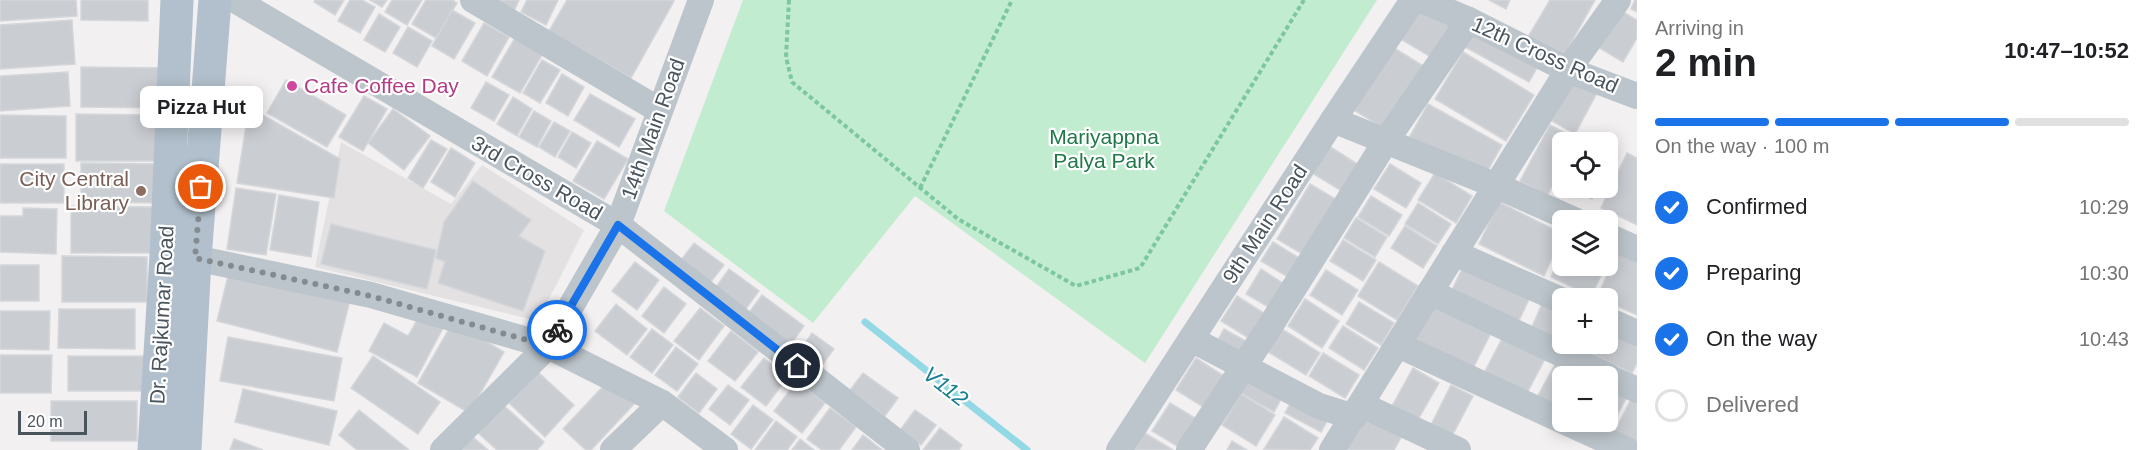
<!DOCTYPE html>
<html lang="en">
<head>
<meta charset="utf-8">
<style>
  body { margin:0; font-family:Helvetica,sans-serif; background:#f6f6f6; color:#202124; height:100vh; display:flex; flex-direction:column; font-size:22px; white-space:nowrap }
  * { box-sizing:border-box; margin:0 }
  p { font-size:20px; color:#757577 }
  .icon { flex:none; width:33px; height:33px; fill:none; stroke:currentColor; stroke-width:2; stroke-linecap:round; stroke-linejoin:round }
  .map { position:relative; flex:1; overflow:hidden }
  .details { display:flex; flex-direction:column; background:#fff; width:510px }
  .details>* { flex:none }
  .fabs { position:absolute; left:1552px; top:132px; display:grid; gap:12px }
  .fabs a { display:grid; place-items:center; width:66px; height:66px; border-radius:9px; background:#fff; box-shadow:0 3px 15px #0003; font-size:30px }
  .scale { position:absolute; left:18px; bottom:15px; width:69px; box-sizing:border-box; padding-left:6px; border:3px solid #49545c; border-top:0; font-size:16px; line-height:21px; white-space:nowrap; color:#49545c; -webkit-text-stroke:4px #fff; paint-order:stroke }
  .pin { position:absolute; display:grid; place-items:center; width:51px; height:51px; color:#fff; margin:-26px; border:3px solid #fff; border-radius:50%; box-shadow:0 2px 6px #0007 }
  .courier { position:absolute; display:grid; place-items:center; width:60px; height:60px; margin:-30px; border:4px solid #1a73e8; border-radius:50%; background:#fff; color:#222; box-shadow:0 2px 8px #0007 }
  .bubble { position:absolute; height:42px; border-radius:9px; background:#fff; box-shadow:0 3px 15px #0003; font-size:20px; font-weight:700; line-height:42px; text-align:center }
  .summary em { font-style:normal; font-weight:700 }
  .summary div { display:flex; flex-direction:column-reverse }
  .summary { display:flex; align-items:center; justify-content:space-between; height:102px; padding:0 18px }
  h1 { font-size:39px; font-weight:700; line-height:45px }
  .bar { display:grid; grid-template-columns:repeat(4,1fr); gap:9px 6px; align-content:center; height:72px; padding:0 18px }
  .bar i { height:8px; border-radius:4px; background:#e0e0e0 }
  .bar .on { background:#1a73e8 }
  .bar p { grid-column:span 4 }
  ol { padding:0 18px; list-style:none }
  li { display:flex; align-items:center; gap:18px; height:66px }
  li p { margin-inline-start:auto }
  li .icon { padding:6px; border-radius:50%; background:#1a73e8; color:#fff; stroke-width:4 }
  li:last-child { color:#757577 }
  li i { width:33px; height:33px; border:3px solid #e0e0e0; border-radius:50% }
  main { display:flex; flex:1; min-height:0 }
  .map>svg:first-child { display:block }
  .education { fill:#e3e1e1 }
  .green { fill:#c2ecd0 }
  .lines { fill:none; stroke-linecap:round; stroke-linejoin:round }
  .stream { stroke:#92d8e5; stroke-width:7 }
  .building { fill:#cacdd2; stroke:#d4d6da; stroke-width:1.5 }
  .path { stroke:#7cc79e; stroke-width:4; stroke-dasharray:4.5 3; stroke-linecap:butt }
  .minor { stroke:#bcc5cb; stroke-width:26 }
  .major { stroke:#b1c0cc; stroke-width:33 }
  .done { stroke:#848b90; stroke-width:6; stroke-dasharray:0 10.8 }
  .route { stroke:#1a73e8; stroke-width:8 }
  .hotel-dot { fill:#d1479c; stroke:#fff; stroke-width:2 }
  .education-dot { fill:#8d6e63; stroke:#fff; stroke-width:2 }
  .labels { text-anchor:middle; stroke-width:4.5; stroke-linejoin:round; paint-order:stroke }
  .street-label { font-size:21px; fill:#49545c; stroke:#fff }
  .hotel-label { font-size:21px; fill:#b23c85; stroke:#fff; text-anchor:start }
  .park-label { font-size:21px; fill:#1f7847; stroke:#fff }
  .education-label { font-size:21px; fill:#785e54; stroke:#fff; text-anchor:end }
  .water-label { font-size:22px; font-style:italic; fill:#177e92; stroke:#fff }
</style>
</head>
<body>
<main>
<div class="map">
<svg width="1637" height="450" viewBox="0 0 1637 450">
  <rect width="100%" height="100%" fill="#f2f0f0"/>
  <polygon class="education" points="341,142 451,204 482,165 584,230 538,321 315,267"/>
  <polygon class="green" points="743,0 1377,0 1145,363 915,196 813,323 664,211"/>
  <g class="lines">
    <polyline class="stream" points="865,322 1027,450"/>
  </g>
  <g class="building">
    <polygon points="0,0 76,0 77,16 0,21"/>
    <polygon points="81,0 148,0 148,21 81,20"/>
    <polygon points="315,0 344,0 335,15 314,2"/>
    <polygon points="350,0 362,0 375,7 360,33 338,21"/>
    <polygon points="370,0 387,0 382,7"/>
    <polygon points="392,0 422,0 407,25 385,12"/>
    <polygon points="426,0 452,0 457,3 436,38 412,24"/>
    <polygon points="491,0 519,0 514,11"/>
    <polygon points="527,0 558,0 546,25 521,12"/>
    <polygon points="567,0 672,0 674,1 631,78 549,31"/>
    <polygon points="1489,0 1510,0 1506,9"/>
    <polygon points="1550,0 1595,0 1563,57 1528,37"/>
    <polygon points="1635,0 1637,0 1637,12 1631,9"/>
    <polygon points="1419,1 1457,25 1436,60 1397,37"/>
    <polygon points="1618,9 1637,20 1637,38 1623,62 1596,46"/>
    <polygon points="452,10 475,23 454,59 432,46"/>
    <polygon points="379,14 400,27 385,52 364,40"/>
    <polygon points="72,20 75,64 0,69 0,25"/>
    <polygon points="484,23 509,37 487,76 462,61"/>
    <polygon points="408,27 432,41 417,67 393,53"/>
    <polygon points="1473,31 1538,66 1529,82 1465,47"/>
    <polygon points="515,38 542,55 520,93 492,77"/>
    <polygon points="1391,46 1425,67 1387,130 1352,109"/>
    <polygon points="1463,52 1534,95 1506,141 1435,99"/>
    <polygon points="542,60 560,70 540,103 523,93"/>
    <polygon points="81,67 166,68 166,108 81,107"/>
    <polygon points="68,72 70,106 0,111 0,76"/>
    <polygon points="562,74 584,87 568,116 546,103"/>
    <polygon points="1575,78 1598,91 1575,134 1552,121"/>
    <polygon points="286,80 346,115 327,147 267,113"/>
    <polygon points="486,82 509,95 494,121 471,108"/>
    <polygon points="590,94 635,119 619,147 574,120"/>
    <polygon points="364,96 387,109 363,151 339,137"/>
    <polygon points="513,97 532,109 517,136 497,124"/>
    <polygon points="1428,104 1502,145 1483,179 1409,138"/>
    <polygon points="393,109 430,136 404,170 368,143"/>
    <polygon points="534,111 551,121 537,147 519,137"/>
    <polygon points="248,113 263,115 340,159 334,198 237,183"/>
    <polygon points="76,114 157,115 157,161 76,161"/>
    <polygon points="0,115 66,116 66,158 0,158"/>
    <polygon points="554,122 570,131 555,157 539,147"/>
    <polygon points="1550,125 1577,139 1576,142 1563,142 1563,166 1547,196 1520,181"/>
    <polygon points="572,132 591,143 576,168 558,157"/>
    <polygon points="1592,136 1606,142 1589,142"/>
    <polygon points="431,140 447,149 423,188 408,178"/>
    <polygon points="597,141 628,159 604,199 573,181"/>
    <polygon points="1608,143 1616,147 1608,165"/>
    <polygon points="1329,146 1362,167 1345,193 1312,173"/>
    <polygon points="451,148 475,163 455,197 431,182"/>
    <polygon points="1627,153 1637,158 1637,225 1601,208"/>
    <polygon points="81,163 163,164 162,203 81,202"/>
    <rect x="0" y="164" width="64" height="39"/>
    <polygon points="1390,164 1421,183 1406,208 1374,189"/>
    <polygon points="1435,173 1472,196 1456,223 1418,200"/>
    <polygon points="473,181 531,220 519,236 545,251 523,311 438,283 445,262 436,258 444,222"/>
    <polygon points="1310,184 1342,203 1309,258 1277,239"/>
    <polygon points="236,188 276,194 266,255 227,249"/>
    <polygon points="1569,188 1598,188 1592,199"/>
    <polygon points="279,195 319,202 311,257 270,250"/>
    <polygon points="1371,196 1402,215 1389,236 1358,217"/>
    <polygon points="1499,202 1563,234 1544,276 1479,244"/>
    <polygon points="1418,203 1451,224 1438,244 1405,224"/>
    <polygon points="71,206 154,207 154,253 71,253"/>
    <polygon points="23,208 57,209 56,254 0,252 0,216 23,216"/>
    <polygon points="1356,218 1387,237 1375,257 1344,238"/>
    <polygon points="331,224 436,250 427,289 321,264"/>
    <polygon points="1405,226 1437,246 1423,268 1391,248"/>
    <polygon points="1343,240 1376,260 1363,281 1330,261"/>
    <polygon points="1273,242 1304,261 1293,280 1261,261"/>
    <polygon points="694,243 724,265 707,287 678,264"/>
    <polygon points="1619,249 1637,258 1637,315 1608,302 1608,298 1597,297"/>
    <polygon points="1563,251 1563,266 1606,266 1591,296 1551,277"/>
    <polygon points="62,256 147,257 147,302 62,302"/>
    <polygon points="1466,261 1532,293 1516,327 1450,294"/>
    <polygon points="635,262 659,280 637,310 612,291"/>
    <polygon points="1379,262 1418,286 1397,320 1358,296"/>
    <rect x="0" y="265" width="39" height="36"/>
    <polygon points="230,268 350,300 337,352 217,321"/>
    <polygon points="729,269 759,291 743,313 713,291"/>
    <polygon points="1261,269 1289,287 1275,311 1246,294"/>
    <polygon points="1326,270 1358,290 1342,315 1310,295"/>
    <polygon points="664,287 686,304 664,333 642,316"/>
    <polygon points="762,295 804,326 789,347 747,315"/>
    <polygon points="1237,296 1270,317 1255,342 1221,321"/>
    <polygon points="1545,297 1563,305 1563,343 1531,329"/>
    <polygon points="1305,299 1339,321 1322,348 1288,326"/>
    <polygon points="1359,302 1394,323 1381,345 1346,324"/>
    <polygon points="1431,303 1491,333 1470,374 1411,344"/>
    <polygon points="616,304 647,329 627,355 595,331"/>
    <polygon points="700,308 724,326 699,360 674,341"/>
    <polygon points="59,309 135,309 135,349 58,348"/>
    <polygon points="0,311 50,311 49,350 0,349"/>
    <polygon points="421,313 444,326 417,377 369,351 384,323 408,336"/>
    <polygon points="453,322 504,352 469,413 418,383"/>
    <polygon points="1343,326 1378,348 1364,370 1329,348"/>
    <polygon points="1608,326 1637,340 1637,363 1632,373 1586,351 1589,344 1608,344"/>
    <polygon points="652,329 673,345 652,373 630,357"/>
    <polygon points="1224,329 1253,345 1243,361 1215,345"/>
    <polygon points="1282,329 1320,353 1306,375 1268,352"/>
    <polygon points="731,331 758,352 735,381 708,361"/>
    <polygon points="812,333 834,349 817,372 796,356"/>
    <polygon points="1505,333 1547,355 1524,399 1482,377"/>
    <polygon points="228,337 342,358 334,401 220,381"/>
    <polygon points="676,347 698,364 677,391 655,375"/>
    <polygon points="1323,353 1359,375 1345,398 1309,376"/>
    <polygon points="0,355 52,355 51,393 0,393"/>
    <rect x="68" y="356" width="77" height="35"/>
    <polygon points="373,356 440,402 418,434 351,388"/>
    <polygon points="1559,357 1594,376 1563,376 1563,416 1535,401"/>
    <polygon points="764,358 788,377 766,406 741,387"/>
    <polygon points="1196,358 1227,378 1208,410 1176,390"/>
    <polygon points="1413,368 1439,383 1416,423 1391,408"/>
    <polygon points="538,372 574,405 545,437 509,403"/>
    <polygon points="1251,372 1285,392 1274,412 1239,392"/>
    <polygon points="696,373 717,389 699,413 678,397"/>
    <polygon points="863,373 898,398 885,416 850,390"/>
    <polygon points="609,380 634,404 591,450 586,450 563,429"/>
    <polygon points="797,381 825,403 802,433 774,411"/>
    <polygon points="1608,384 1628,395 1604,439 1576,422 1608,422"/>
    <polygon points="728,385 749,400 730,425 709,409"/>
    <polygon points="1451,385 1473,396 1451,438 1430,427"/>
    <polygon points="243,389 337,411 329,445 235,422"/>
    <polygon points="1241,394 1275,415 1256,446 1222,425"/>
    <polygon points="1295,395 1331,414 1321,432 1285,413"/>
    <polygon points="1632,397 1637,400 1637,450 1612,437"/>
    <rect x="51" y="401" width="86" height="40"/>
    <polygon points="501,403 544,442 537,450 497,450 476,431"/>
    <polygon points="1170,403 1200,421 1182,449 1152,431"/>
    <polygon points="753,405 773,420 751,449 731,434"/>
    <polygon points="830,408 856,427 839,450 822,450 807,439"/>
    <polygon points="359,410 409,450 357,450 339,435"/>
    <polygon points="915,410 936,425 921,445 900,430"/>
    <polygon points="1364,415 1402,436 1394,450 1345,450"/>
    <polygon points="1284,417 1318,438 1310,450 1264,449"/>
    <polygon points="776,421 797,437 787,450 755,450"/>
    <polygon points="940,428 962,445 959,450 923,450"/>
    <polygon points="468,433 488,450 453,450"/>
    <polygon points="1145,433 1173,450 1135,450"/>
    <polygon points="863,435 882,450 852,450"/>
    <polygon points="234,439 263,450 230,450"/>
    <polygon points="800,439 814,450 792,450"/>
    <polygon points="1232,441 1247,450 1227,450"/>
  </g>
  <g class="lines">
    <g class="path">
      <polyline points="789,0 786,57 792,82 958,219 1076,286 1140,268 1304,0"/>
      <polyline points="920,188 1012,0"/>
    </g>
    <g class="minor">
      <polyline points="235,0 618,225 907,450"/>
      <polyline points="473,0 659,110"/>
      <polyline points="1421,0 1469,20 1568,70 1637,96"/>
      <polyline points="1333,120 1497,186 1574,220"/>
      <polyline points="1608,236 1637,249"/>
      <polyline points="1454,253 1563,301"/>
      <polyline points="195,258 371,295 548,346 662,403 725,450"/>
      <polyline points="1430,292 1608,376"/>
      <polyline points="1608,320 1637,333"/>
      <polyline points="1191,339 1319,406 1354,417"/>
      <polyline points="1398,345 1563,421"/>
      <polyline points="1608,377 1637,390"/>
      <polyline points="1362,405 1458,450"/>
      <polyline points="1565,422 1627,450"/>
      <polyline points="443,450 548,346 618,225 701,0"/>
      <polyline points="613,450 662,403"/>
      <polyline points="1119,450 1333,120 1413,0"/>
      <polyline points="1189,450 1267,331 1386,141 1469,20"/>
      <polyline points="1332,450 1568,70 1618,0"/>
    </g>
    <g class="major">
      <polyline points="154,450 166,256 177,0"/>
      <polyline points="185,450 195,258 215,0"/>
    </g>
  </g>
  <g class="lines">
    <polyline class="done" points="201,187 195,258 371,296 548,346 557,330"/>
    <polyline class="route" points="557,330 618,225 798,366"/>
  </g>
  <circle class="hotel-dot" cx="292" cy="86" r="6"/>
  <circle class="education-dot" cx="141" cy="191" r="6"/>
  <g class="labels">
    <g class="street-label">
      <text transform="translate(1545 55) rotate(24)" y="7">12th Cross Road</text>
      <text transform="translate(653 129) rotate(-70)" y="7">14th Main Road</text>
      <text transform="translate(537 178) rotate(30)" y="7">3rd Cross Road</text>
      <text transform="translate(1265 224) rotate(-57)" y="7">9th Main Road</text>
      <text transform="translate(162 315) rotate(-87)" y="7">Dr. Rajkumar Road</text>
    </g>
    <g class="hotel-label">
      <text x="304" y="93">Cafe Coffee Day</text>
    </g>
    <g class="park-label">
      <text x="1104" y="144">Mariyappna<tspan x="1104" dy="24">Palya Park</tspan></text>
    </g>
    <g class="education-label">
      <text x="129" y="186">City Central<tspan x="129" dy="24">Library</tspan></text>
    </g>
    <g class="water-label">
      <text transform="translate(946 386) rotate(38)" y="8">V112</text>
    </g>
  </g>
</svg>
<div class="fabs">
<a><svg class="icon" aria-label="locate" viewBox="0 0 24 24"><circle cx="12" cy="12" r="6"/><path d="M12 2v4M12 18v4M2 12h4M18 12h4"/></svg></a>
<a><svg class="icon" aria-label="layers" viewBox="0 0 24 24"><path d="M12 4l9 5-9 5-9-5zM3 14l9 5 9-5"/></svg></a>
<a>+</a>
<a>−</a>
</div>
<div class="scale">20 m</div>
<div class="pin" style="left:201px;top:187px;background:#ea580c"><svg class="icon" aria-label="bag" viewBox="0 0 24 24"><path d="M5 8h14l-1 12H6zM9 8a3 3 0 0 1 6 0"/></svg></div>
<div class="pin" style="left:798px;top:366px;background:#1f2937"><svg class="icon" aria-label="home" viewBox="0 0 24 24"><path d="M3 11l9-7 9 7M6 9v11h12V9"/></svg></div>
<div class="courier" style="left:557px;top:330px"><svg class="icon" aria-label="bike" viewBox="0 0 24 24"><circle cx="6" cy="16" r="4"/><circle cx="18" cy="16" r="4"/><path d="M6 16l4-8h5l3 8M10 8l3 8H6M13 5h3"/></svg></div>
<div class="bubble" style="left:140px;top:86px;width:123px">Pizza Hut</div>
</div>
<section class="details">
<div class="summary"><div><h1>2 min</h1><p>Arriving in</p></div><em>10:47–10:52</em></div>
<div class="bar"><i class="on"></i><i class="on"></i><i class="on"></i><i></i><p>On the way · 100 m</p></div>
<ol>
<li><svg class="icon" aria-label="check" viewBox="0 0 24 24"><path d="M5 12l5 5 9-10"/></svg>Confirmed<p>10:29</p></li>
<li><svg class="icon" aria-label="check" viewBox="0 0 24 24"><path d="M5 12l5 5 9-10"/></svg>Preparing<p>10:30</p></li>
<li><svg class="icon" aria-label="check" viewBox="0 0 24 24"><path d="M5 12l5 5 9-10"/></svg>On the way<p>10:43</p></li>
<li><i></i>Delivered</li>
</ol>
</section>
</main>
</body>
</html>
